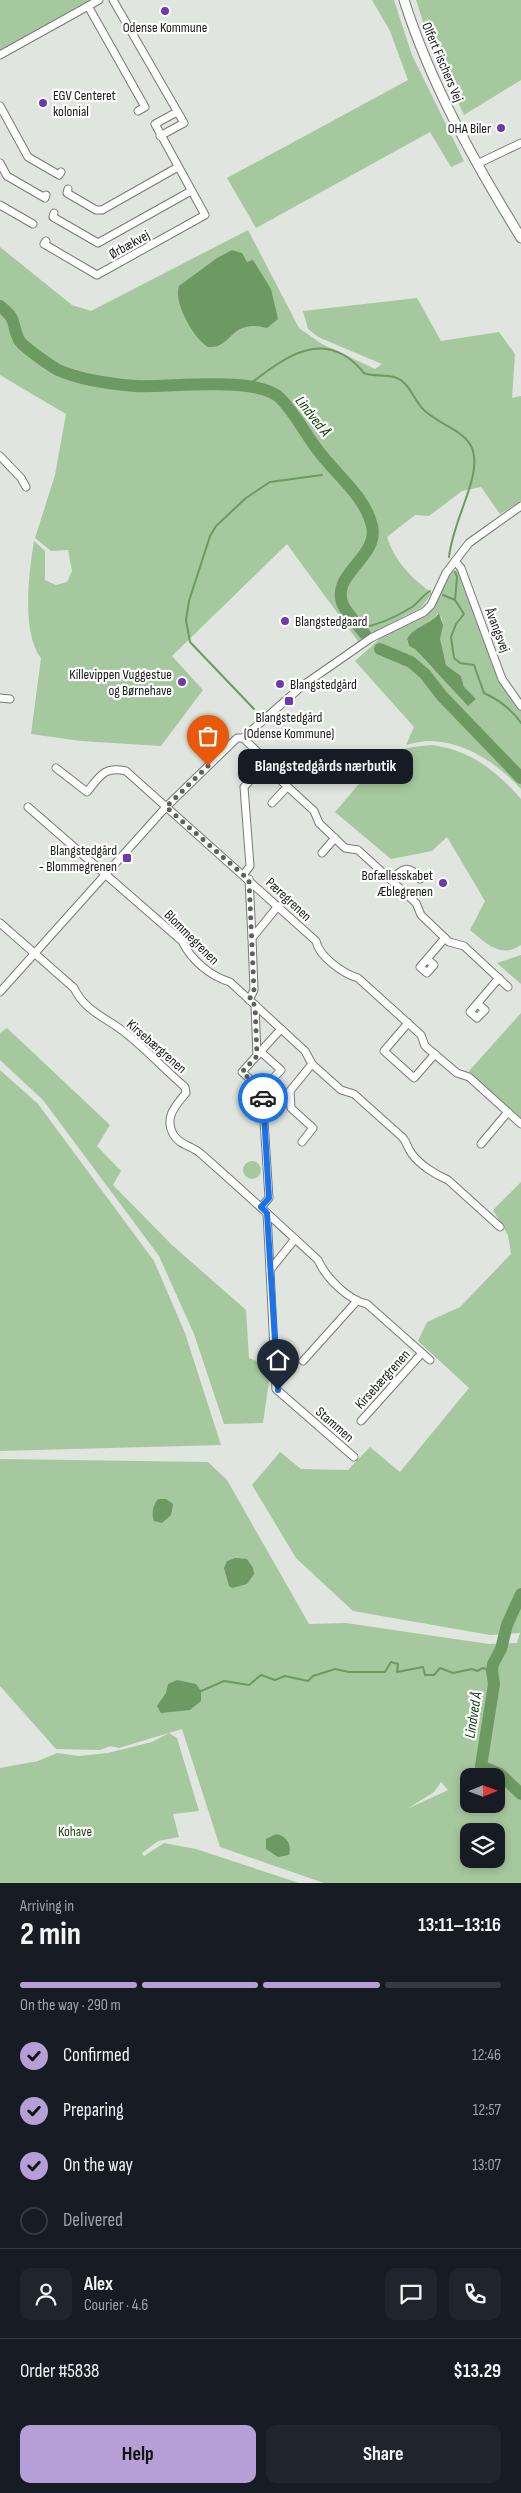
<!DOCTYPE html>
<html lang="en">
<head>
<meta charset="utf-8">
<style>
  body { margin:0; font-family:"Sofia Sans Condensed",sans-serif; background:#20242c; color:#f1f3f6; height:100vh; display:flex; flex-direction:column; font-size:19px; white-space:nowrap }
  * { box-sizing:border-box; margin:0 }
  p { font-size:16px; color:#9ea1a6 }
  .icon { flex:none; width:28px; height:28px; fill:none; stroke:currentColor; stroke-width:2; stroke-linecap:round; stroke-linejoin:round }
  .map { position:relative; height:1883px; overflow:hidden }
  .details { display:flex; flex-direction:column; background:#171b24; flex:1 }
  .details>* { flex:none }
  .needle { width:32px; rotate:89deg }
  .fabs { position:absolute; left:460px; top:1768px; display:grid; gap:10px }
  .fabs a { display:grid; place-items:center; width:45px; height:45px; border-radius:10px; background:#171b24; box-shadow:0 2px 8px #0003; font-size:25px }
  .pin { position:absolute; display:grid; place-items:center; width:42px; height:42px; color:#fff; margin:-51px -21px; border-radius:50% 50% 50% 0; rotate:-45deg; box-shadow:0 0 5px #0007 }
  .pin .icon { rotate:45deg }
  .courier { position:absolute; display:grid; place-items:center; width:50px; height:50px; margin:-25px; border:4px solid #1a73e8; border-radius:50%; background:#fff; color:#222; box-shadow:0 1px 6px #0007 }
  .bubble { position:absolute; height:35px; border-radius:10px; background:#171b24; box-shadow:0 2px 8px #0003; font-size:16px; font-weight:700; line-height:35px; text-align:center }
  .summary em { font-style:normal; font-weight:700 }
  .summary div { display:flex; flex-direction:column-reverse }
  .summary { display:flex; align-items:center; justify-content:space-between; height:85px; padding:0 20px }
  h1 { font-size:32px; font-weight:700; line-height:38px }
  .bar { display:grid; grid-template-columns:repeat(4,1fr); gap:8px 5px; align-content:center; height:60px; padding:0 20px }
  .bar i { height:6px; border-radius:4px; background:#363941 }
  .bar .current { background:#b69fd6 }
  .bar p { grid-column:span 4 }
  .line { display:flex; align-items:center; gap:12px; padding:0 20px; border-top:1px solid #363941 }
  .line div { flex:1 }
  .round { display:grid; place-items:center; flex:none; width:52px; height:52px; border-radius:10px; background:#20242c }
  ol { padding:0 20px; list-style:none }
  li { display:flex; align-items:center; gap:15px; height:55px }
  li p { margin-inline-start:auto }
  li .icon { padding:5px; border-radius:50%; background:#b69fd6; color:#111; stroke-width:4 }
  li:last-child { color:#9ea1a6 }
  li i { width:28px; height:28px; border:2px solid #363941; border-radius:50% }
  .button { display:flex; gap:10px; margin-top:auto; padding:10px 20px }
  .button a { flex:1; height:58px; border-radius:10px; background:#b69fd6; color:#111; font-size:20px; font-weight:700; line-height:58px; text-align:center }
  .button a+a { background:#20242c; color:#f1f3f6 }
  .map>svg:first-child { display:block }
  .green { fill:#a6c89e; fill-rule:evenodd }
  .water { fill:#6d9a63 }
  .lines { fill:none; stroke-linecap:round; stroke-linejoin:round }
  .stream { stroke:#6d9a63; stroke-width:2 }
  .river { stroke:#6d9a63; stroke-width:12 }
  .minor-casing { stroke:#767a75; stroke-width:9 }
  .tertiary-casing { stroke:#767a75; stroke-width:11 }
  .minor { stroke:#fff; stroke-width:7 }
  .tertiary { stroke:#fff; stroke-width:9 }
  .done { stroke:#5d605c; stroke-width:5; stroke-dasharray:0 9 }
  .route { stroke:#1a73e8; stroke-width:6 }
  .poi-dot { fill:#6e38ae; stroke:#fff; stroke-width:2 }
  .labels { text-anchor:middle; stroke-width:4.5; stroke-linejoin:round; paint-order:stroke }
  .poi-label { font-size:14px; fill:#161816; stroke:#fff; text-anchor:end }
  .street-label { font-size:14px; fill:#161816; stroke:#fff }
  .park-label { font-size:14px; fill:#1a460e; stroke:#fff }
  .water-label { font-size:15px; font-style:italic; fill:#083600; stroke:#fff }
</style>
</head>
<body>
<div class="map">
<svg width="521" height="1883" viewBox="0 0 521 1883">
  <rect width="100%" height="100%" fill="#e0e5df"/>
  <g class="green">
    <polygon points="0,0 93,0 0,51"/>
    <polygon points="372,0 394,0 412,55 464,161 451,167 430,132 256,228 227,178 408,80 390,31"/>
    <polygon points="416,0 521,0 521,80 464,115 429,40"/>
    <path d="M248 230 299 328 322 344 375 369 382 364 318 337 308 329 303 311 417 298 441 341 499 332 515 354 512 398 521 396V501L500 514 481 487 462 491 429 516 415 515 387 537C394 560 412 579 432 593L421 608 391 623 360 644 287 544 172 656 203 690 161 746 81 741 31 734 41 658C21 632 29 572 34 541L45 551V580L56 585 67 582 72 571 68 550 51 551 35 538 55 475 66 414 0 375V247L72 305 91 311Z"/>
    <path d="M457 570 502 680 521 710V789C498 764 465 741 429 741 422 741 414 743 406 745L414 727 355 661 386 633 425 616 435 602 451 572ZM438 613C447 621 439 631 440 641 441 649 444 657 446 665L461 676 464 687 433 669 416 650 409 646 407 640C414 626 430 625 438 613Z"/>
    <path d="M432 745C470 750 497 771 521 799V945C500 959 486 943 470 930L485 901 447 837 432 851 391 859 335 812C355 790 376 758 405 749 413 746 423 746 432 745Z"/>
    <polygon points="521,955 521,984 497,963"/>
    <polygon points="521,1013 521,1123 469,1071"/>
    <polygon points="7,1028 110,1125 97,1146 121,1171 113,1185 172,1245 246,1310 249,1358 271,1367 263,1423 224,1424 194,1334 159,1256 43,1100 0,1060 0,1033"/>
    <polygon points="0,1070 38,1104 154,1261 185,1333 221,1445 0,1451"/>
    <circle cx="252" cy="1170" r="9"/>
    <path d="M521 1182V1883H324L220 1847 182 1729 119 1748 110 1746 100 1750 56 1749 0 1686V1459L208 1462 227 1480 309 1624 346 1623 489 1644 517 1643 520 1633 490 1635 353 1611 296 1558 252 1485 280 1452 301 1469 348 1470 370 1447 400 1472 469 1388 418 1341 427 1322 460 1307 511 1254 508 1235 493 1210ZM469 1776H496V1804H469ZM441 1782 448 1790 407 1809 434 1792ZM469 1831H496V1859H469Z"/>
    <polygon points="169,1733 177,1738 199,1811 173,1814 179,1837 158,1841 142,1853 144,1856 164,1843 196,1849 299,1883 0,1883 0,1768 38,1761 57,1753 79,1756 108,1753 152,1742"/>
  </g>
  <g class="water">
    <path d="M232 250 242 253 247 262 253 260 271 289 278 319 267 328C229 318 233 349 208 347 193 338 173 302 179 286L217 258Z"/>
    <path d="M439 613 443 625 440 639 446 665 461 676 464 687 476 699 468 706 416 650 409 646 407 639C414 626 430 625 439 613Z"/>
    <path d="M158 1499H166L173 1504 171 1515 162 1523 154 1521C151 1514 153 1505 158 1499Z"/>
    <polygon points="235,1558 247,1559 253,1568 254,1574 247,1584 232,1588 229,1586 224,1568 227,1561"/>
    <polygon points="177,1680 196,1684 201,1691 201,1701 190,1710 161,1713 157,1706 166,1693 168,1684"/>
    <path d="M276 1834C287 1836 292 1845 289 1855L278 1857 266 1849V1839Z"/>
  </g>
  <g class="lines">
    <g class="stream">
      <path d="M246 387C285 357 325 325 364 373 374 377 384 374 394 377 411 382 413 401 425 411 450 433 484 432 472 479 465 506 452 530 449 557"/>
      <polyline points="455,572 457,577 455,600"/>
      <path d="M443 595 455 600 464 614 456 624 451 637 454 658 460 663 474 665 484 693C499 700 511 708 521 723"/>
      <path d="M360 628C379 625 396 617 412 607 419 602 423 595 430 591"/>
      <polyline points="254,709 190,642 186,620 189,601 210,536 216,526 246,498 270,482 322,475"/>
      <polyline points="201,1691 224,1681 249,1685 261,1675 275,1680 285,1676 308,1681 313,1676 335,1669 349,1672 385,1672 391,1662 398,1664 397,1672 423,1667 425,1675 434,1675 440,1668 453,1673 472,1669 477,1671 483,1668 492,1671"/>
    </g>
    <g class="river">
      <path d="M0 306C19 321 10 322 19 340 23 347 51 366 58 370 81 380 110 384 135 386 168 388 256 375 280 398 296 414 306 436 320 453 337 475 366 498 372 526 380 558 327 575 344 607 348 614 360 628 365 634"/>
      <polyline points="380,649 411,662 425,674 442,696 521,778"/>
      <polyline points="521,1594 507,1625 501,1649 493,1664 492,1671 494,1684 481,1766 500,1774 521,1794"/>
    </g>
    <defs>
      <g id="minor">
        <polyline points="113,0 184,123 160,136"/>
        <polyline points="88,6 145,107 138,111"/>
        <polyline points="0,55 99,0"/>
        <polyline points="0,106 28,157 59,175 61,172"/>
        <polyline points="0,163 7,176 45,198 46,195"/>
        <polyline points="477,164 521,143"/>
        <polyline points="68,189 67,193 96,210 102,210 178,167"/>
        <polyline points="0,205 33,224"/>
        <polyline points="54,213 53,217 98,243 191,191"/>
        <polyline points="46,241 44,244 97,275 205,215 155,124 177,112"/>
        <polyline points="0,456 21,478 26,487"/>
        <polyline points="455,561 461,568 502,679 521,706"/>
        <polyline points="0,698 10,699"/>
        <polyline points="243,738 264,758 264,765 244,787 250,866 244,874"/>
        <polyline points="264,765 314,811 319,823 345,848 358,850 416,903 421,915 445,938 449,942 464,946 508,987"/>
        <path d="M56 768 87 792C100 776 104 766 126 771L316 941C319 957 344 974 358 978L421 1035 425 1046 457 1073 469 1077 521 1124"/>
        <polyline points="272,803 287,787"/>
        <path d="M28 807 182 941C191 960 210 976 230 982L305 1051 312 1064 341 1090 354 1094 401 1136C407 1141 407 1148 412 1154 420 1165 436 1175 448 1180L500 1227"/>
        <polyline points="322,853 335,838"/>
        <polyline points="249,879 252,938"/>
        <path d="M391 880C402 868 409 864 420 879"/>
        <path d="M0 923 74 988C84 1010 106 1018 123 1031 145 1048 164 1069 185 1087L186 1093C176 1105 164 1117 173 1134 179 1145 192 1146 200 1153 240 1188 279 1224 318 1260 326 1278 348 1300 367 1304L430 1360"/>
        <polyline points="427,959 434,965 427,973 420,967 445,938"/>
        <polyline points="0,992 166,807 237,738 243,738 302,686 371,638 424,612 431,605 446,573 469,543 521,506"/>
        <polyline points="249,1000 254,990 252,938 278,906"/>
        <polyline points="478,1004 485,1010 477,1018 470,1012 499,978"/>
        <polyline points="255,1005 257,1056"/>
        <polyline points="408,1023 384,1051 414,1078 435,1054"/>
        <polyline points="261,1052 281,1070 262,1090"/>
        <polyline points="302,1142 313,1128 291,1108 290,1091 312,1064"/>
        <polyline points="481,1144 508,1112"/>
        <polyline points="261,1207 269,1198 262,1090 242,1072 281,1029"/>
        <polyline points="267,1213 270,1270"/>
        <polyline points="295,1239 270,1270 276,1389 354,1457"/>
        <polyline points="303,1361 356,1302"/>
        <polyline points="361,1421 422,1353"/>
      </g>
      <path id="tertiary" d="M404 0C431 85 475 163 521 238"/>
    </defs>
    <use href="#minor" class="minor-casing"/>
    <use href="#tertiary" class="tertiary-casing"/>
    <use href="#minor" class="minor"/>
    <use href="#tertiary" class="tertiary"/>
  </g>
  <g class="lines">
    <polyline class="done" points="208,766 166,807 249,880 254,990 249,1000 255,1005 257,1056 242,1072 262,1090 263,1098"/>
    <polyline class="route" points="263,1098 269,1198 261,1207 267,1213 278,1390"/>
  </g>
  <g class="poi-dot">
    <circle cx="165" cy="11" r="5"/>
    <circle cx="43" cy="103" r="5"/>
    <circle cx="501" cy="128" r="5"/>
    <circle cx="285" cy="621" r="5"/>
    <circle cx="182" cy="682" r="5"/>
    <circle cx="280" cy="684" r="5"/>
    <rect x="284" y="696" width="10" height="10" rx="2.5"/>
    <rect x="122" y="853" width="10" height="10" rx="2.5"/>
    <circle cx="443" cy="883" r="5"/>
  </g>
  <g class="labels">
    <g class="poi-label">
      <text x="165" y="32" text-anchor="middle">Odense Kommune</text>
      <text x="53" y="100" text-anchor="start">EGV Centeret<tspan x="53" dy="16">kolonial</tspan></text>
      <text x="491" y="133">OHA Biler</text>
      <text x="295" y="626" text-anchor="start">Blangstedgaard</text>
      <text x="172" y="679">Killevippen Vuggestue<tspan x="172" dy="16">og Børnehave</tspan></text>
      <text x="290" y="689" text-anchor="start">Blangstedgård</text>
      <text x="289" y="722" text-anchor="middle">Blangstedgård<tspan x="289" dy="16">(Odense Kommune)</tspan></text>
      <text x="117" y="855">Blangstedgård<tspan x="117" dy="16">- Blommegrenen</tspan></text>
      <text x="433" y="880">Bofællesskabet<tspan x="433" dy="16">Æblegrenen</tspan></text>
    </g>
    <g class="street-label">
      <text transform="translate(443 62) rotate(67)" y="5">Olfert Fischers Vej</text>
      <text transform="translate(129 244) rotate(-29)" y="5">Ørbækvej</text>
      <text transform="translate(498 630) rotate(69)" y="5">Åvangsvej</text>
      <text transform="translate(289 899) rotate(43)" y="5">Pæregrenen</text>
      <text transform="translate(192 937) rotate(45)" y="5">Blommegrenen</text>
      <text transform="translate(157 1046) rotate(41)" y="5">Kirsebærgrenen</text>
      <text transform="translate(382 1379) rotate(-48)" y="5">Kirsebærgrenen</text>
      <text transform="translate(335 1424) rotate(41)" y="5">Stammen</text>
    </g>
    <g class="park-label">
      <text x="75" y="1836">Kohave</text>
    </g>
    <g class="water-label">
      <text transform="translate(313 416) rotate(52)" y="5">Lindved Å</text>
      <text transform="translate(473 1715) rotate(-81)" y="5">Lindved Å</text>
    </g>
  </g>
</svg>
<div class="fabs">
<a><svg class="needle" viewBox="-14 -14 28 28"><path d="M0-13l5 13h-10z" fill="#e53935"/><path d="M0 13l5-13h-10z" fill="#9ea1a6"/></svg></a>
<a><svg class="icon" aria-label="layers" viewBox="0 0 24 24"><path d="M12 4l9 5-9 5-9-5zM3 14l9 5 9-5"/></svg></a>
</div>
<div class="pin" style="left:208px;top:766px;background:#ea580c"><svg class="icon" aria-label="bag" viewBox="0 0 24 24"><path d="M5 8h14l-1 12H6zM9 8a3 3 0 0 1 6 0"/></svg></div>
<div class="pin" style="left:278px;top:1390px;background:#1f2937"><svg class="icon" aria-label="home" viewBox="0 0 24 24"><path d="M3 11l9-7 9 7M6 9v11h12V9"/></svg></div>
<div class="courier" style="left:263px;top:1098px"><svg class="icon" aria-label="car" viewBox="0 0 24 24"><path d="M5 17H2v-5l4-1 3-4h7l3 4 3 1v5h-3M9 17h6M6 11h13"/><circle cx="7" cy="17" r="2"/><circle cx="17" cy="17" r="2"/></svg></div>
<div class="bubble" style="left:238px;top:749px;width:175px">Blangstedgårds nærbutik</div>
</div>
<section class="details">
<div class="summary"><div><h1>2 min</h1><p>Arriving in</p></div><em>13:11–13:16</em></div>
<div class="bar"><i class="current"></i><i class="current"></i><i class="current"></i><i></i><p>On the way · 290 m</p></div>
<ol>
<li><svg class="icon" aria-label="check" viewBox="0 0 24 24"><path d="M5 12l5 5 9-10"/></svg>Confirmed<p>12:46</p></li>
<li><svg class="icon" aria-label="check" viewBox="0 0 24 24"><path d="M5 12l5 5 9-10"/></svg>Preparing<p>12:57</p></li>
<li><svg class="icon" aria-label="check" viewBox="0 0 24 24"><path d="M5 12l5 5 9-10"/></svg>On the way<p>13:07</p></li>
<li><i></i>Delivered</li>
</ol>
<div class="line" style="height:90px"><a class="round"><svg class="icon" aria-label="person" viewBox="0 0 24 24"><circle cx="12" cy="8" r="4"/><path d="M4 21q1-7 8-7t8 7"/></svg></a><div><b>Alex</b><p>Courier · 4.6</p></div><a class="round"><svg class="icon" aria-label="chat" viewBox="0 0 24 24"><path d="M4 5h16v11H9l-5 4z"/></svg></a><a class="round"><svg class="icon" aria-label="phone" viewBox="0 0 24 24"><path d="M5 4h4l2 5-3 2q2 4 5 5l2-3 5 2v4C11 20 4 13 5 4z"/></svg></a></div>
<div class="line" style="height:65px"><div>Order #5838</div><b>$13.29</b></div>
<div class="button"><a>Help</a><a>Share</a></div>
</section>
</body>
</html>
